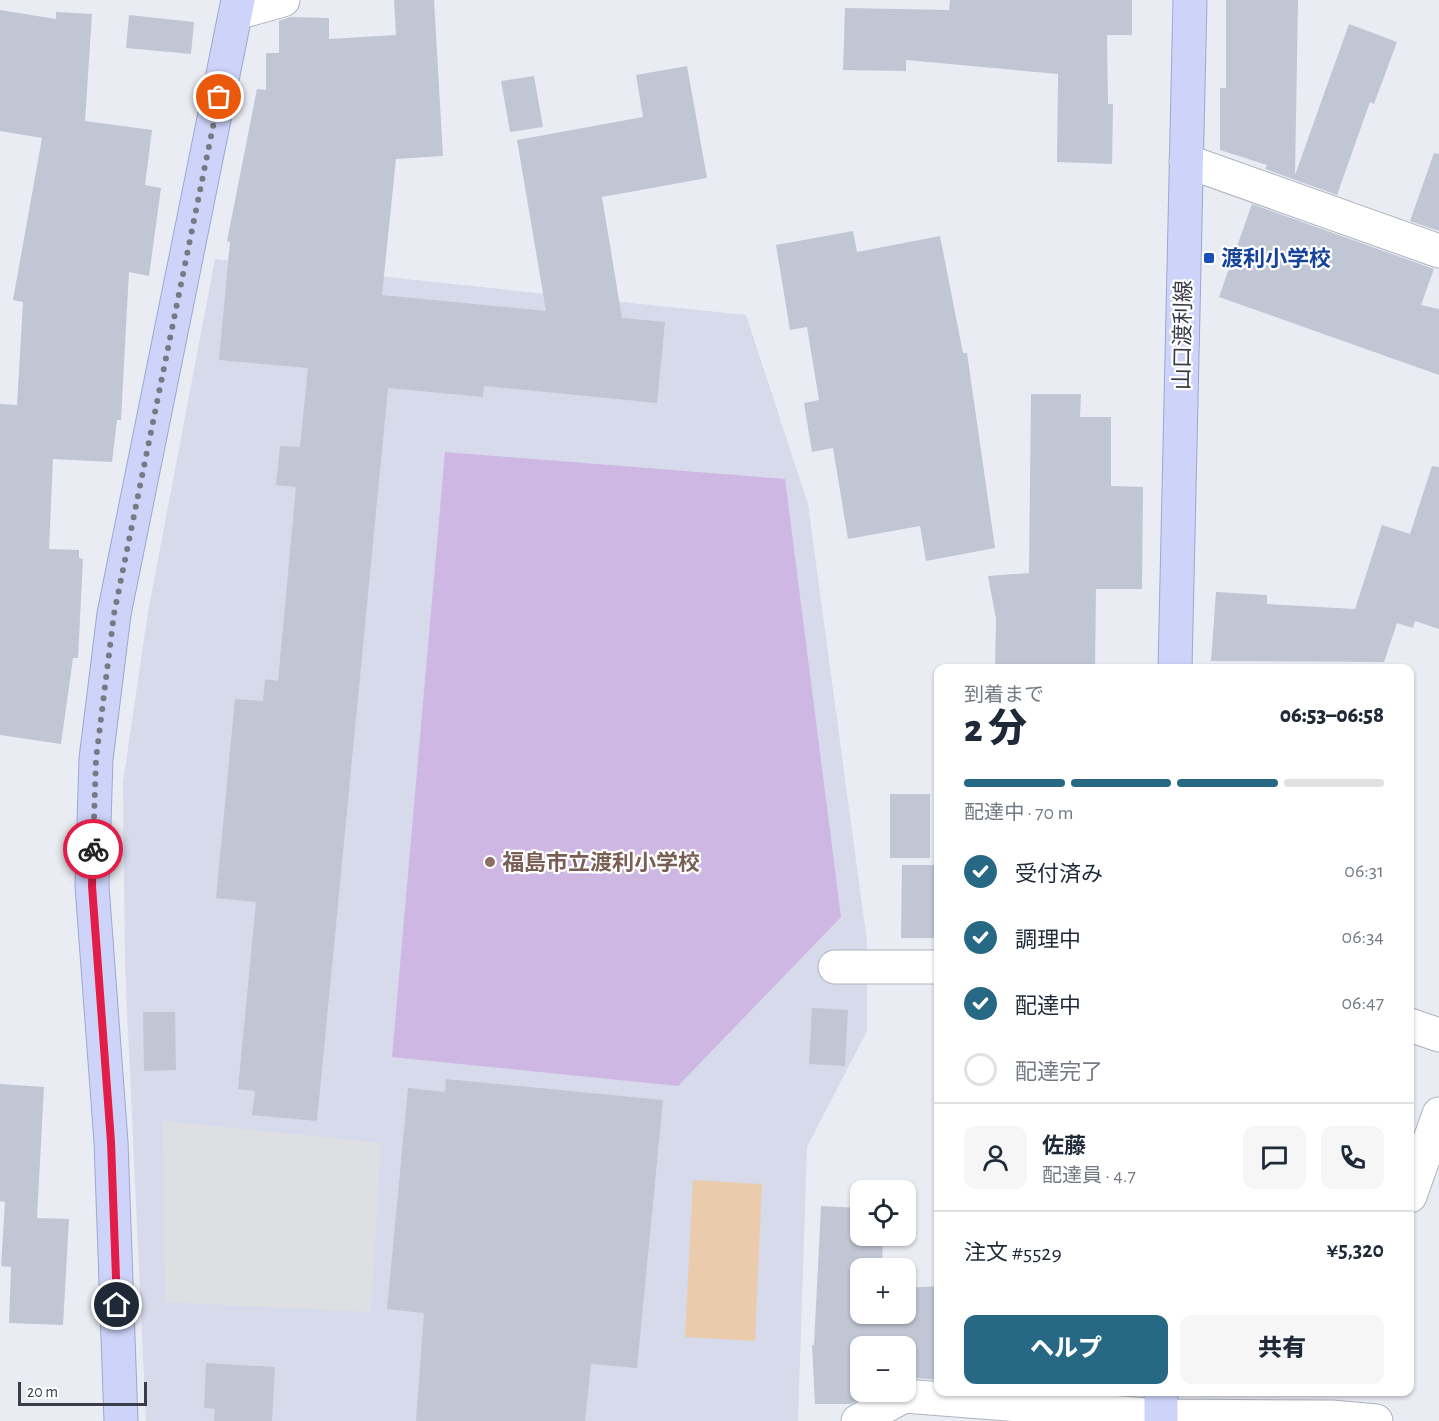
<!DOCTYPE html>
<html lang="ja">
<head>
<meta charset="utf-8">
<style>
  body { margin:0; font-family:"Alegreya Sans","Noto Sans JP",sans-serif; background:#f6f6f7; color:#1f2937; height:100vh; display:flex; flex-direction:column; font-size:22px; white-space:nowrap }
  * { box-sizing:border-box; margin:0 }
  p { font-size:20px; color:#747a83 }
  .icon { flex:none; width:33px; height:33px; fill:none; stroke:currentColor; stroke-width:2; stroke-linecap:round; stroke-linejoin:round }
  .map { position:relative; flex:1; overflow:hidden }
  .side { position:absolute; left:934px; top:664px; width:480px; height:732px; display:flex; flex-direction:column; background:#fff; border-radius:12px; box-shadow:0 2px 4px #0004 }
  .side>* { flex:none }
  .controls { position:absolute; left:850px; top:1180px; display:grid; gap:12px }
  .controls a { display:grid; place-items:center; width:66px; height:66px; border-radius:12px; background:#fff; box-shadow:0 2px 4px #0004; font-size:30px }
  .scale { position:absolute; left:18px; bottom:15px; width:129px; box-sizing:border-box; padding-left:6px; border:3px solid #393d47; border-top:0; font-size:16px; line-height:21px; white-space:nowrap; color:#393d47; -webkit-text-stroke:4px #fff; paint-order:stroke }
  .pin { position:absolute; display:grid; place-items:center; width:51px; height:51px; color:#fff; margin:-26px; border:3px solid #fff; border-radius:50%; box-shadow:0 2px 6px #0007 }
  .courier { position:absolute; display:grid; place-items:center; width:60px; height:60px; margin:-30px; border:4px solid #e11d48; border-radius:50%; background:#fff; color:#222; box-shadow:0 2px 8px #0007 }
  .headline em { font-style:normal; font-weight:800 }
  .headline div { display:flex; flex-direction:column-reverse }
  .headline { display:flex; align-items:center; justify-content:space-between; height:102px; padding:0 30px }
  h1 { font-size:39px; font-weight:800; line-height:45px }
  .bar { display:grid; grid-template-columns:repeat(4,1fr); gap:9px 6px; align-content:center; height:72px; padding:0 30px }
  .bar i { height:8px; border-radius:4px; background:#e0e1e3 }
  .bar .selected { background:#276985 }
  .bar p { grid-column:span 4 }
  .line { display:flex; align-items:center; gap:15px; padding:0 30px; border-top:2px solid #e0e1e3 }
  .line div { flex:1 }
  .round { display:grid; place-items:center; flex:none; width:63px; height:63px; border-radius:12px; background:#f6f6f7 }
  ol { padding:0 30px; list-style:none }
  li { display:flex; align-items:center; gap:18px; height:66px }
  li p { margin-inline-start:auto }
  li .icon { padding:6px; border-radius:50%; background:#276985; color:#fff; stroke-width:4 }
  li:last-child { color:#747a83 }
  li i { width:33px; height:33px; border:3px solid #e0e1e3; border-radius:50% }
  .action { display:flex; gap:12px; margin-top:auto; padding:12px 30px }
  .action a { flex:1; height:69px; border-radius:12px; background:#276985; color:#fff; font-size:24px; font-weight:800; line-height:69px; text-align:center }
  .action a+a { background:#f6f6f7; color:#1f2937 }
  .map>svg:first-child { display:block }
  .education { fill:#d6daeb }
  .green { fill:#cfb7e3 }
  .parking { fill:#dedfe2 }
  .water { fill:#eaccad }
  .building { fill:#c1c6d4 }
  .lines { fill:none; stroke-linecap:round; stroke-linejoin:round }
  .minor-casing { stroke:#adb2be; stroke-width:35 }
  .secondary-casing { stroke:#9ea7ce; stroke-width:35 }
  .minor { stroke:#fff; stroke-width:33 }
  .secondary { stroke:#ced4f9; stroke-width:33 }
  .done { stroke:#777a83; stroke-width:6; stroke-dasharray:0 10.8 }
  .route { stroke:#e11d48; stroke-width:8 }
  .transit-dot { fill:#1a4fb4; stroke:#fff; stroke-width:2 }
  .education-dot { fill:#8d6e63; stroke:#fff; stroke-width:2 }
  .labels { text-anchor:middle; stroke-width:4.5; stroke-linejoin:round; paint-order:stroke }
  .transit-label { font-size:22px; font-weight:bold; fill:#164399; stroke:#fff; text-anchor:start }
  .street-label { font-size:22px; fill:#393d47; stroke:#fff }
  .education-label { font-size:22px; font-weight:bold; fill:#785e54; stroke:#fff; text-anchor:start }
</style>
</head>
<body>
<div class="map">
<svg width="1439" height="1421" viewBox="0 0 1439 1421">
  <rect width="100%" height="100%" fill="#eaecf3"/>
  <polygon class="education" points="215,259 746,315 808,504 867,942 867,1031 807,1147 798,1421 146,1421 125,966 123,782 148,612"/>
  <polygon class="green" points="445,452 785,479 841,917 678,1086 392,1057"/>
  <polygon class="parking" points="163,1121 381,1143 371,1312 165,1302"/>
  <polygon class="water" points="693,1180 762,1184 755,1341 685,1337"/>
  <g class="building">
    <polygon points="394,0 434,0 443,156 396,159 382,295 546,311 517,140 643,117 636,75 687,66 707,178 602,197 622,318 665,322 657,403 484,386 483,397 388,388 317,1121 252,1115 255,1091 238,1089 256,902 216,898 235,699 263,701 265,679 278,681 296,487 276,485 280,446 300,447 308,368 219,360 230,242 227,241 257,89 266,90 266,53 279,53 279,21 290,17 329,18 329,39 396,35"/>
    <polygon points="950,0 1132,0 1132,35 1107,35 1108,104 1113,104 1112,164 1057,162 1058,74 906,60 906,71 843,70 845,8 949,10"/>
    <polygon points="1226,0 1298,0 1295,175 1349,24 1397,42 1374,104 1370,102 1337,195 1265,169 1267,165 1220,150 1220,88 1226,88"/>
    <polygon points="0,10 56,19 56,12 92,14 85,121 152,130 145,185 161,188 149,276 129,272 121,420 117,420 112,462 53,459 49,549 79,550 79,558 83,559 78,658 73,658 61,744 0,735 0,404 17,405 23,302 13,300 42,138 0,131"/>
    <polygon points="129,15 194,22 191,54 126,48"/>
    <polygon points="534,76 543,127 510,132 501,81"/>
    <polygon points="1434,153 1439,154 1439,231 1410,221"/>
    <polygon points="1252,204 1434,269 1421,305 1439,309 1439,375 1219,297"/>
    <polygon points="853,231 857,252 940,236 963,353 967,353 995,548 926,561 920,526 848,539 833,448 812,452 804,403 819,400 807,327 790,330 776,245"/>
    <polygon points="1031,394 1081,394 1080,417 1111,417 1111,486 1143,487 1142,589 1096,589 1095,669 995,669 996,619 988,576 1029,573"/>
    <polygon points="1432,466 1439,467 1439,629 1415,621 1413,628 1397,623 1384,662 1211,661 1216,592 1267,595 1267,604 1355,609 1382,525 1410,534"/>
    <rect x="890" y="794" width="40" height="64"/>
    <polygon points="902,865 939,865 939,938 901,938"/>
    <polygon points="812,1008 848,1010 845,1066 809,1064"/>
    <polygon points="143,1012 175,1012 176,1070 144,1071"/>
    <polygon points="446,1079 663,1100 637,1368 591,1364 585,1421 416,1421 424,1313 387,1309 408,1088 445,1092"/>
    <polygon points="0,1084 44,1087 37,1218 69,1219 63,1325 9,1323 11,1267 1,1266 5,1202 0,1201"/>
    <polygon points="821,1206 861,1208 861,1236 883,1236 882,1269 861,1269 861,1314 906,1314 906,1288 939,1286 939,1380 906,1377 906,1347 861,1347 861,1392 872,1392 851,1404 815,1404 812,1345 814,1345"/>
    <polygon points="206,1363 275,1367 272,1421 214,1421 215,1409 204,1408"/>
  </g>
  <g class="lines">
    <defs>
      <g id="minor">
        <polyline points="236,13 283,0"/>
        <polyline points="1186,161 1439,251"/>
        <polyline points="835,967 939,967"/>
        <polyline points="1410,1025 1439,1035"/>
        <polyline points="1410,1196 1439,1114"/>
        <polyline points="858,1421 904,1396 1161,1416 1332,1417 1376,1421"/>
      </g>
      <g id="secondary">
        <polyline points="1175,669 1190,0"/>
        <polyline points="121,1421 111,1142 92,886 96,759 114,614 238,0"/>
        <polyline points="1161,1421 1161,1392"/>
      </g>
    </defs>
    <use href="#minor" class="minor-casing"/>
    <use href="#secondary" class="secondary-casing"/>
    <use href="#minor" class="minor"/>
    <use href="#secondary" class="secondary"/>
  </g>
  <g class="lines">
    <polyline class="done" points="93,849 96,759 114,614 219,97"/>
    <polyline class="route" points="93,849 92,886 111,1142 117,1305"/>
  </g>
  <rect class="transit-dot" x="1203" y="252" width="12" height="12" rx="3"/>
  <circle class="education-dot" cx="490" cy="862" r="6"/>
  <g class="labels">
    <g class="transit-label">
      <text x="1221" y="266">渡利小学校</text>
    </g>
    <g class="street-label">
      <text transform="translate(1182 335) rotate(-89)" y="8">山口渡利線</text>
    </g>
    <g class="education-label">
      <text x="502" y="870">福島市立渡利小学校</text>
    </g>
  </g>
</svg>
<div class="controls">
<a><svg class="icon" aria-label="locate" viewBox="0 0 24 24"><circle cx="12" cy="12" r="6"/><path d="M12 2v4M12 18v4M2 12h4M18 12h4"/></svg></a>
<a>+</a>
<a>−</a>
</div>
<div class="scale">20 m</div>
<div class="pin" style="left:219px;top:97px;background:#ea580c"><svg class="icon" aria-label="bag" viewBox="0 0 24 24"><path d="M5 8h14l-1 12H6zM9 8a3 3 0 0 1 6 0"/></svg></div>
<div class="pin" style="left:117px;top:1305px;background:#1f2937"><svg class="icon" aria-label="home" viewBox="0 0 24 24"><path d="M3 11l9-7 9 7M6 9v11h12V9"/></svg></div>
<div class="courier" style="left:93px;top:849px"><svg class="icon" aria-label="bike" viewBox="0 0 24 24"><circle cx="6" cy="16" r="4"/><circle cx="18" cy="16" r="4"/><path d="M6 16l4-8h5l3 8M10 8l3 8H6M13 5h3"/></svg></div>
<section class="side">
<div class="headline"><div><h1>2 分</h1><p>到着まで</p></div><em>06:53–06:58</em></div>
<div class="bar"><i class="selected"></i><i class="selected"></i><i class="selected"></i><i></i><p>配達中 · 70 m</p></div>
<ol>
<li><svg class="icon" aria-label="check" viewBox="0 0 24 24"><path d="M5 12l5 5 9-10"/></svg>受付済み<p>06:31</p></li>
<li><svg class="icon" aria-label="check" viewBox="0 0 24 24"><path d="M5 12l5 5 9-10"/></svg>調理中<p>06:34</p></li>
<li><svg class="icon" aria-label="check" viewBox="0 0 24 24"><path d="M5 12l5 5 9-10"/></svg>配達中<p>06:47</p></li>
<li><i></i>配達完了</li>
</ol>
<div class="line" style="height:108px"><a class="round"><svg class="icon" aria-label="person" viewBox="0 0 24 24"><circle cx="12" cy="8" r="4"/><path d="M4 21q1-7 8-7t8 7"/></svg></a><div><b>佐藤</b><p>配達員 · 4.7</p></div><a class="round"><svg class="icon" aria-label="chat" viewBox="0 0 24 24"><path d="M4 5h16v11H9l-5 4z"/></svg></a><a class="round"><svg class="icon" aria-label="phone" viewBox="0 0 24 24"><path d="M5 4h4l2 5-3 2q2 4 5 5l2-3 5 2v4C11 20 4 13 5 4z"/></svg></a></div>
<div class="line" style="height:78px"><div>注文 #5529</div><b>¥5,320</b></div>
<div class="action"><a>ヘルプ</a><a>共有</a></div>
</section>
</div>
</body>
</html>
